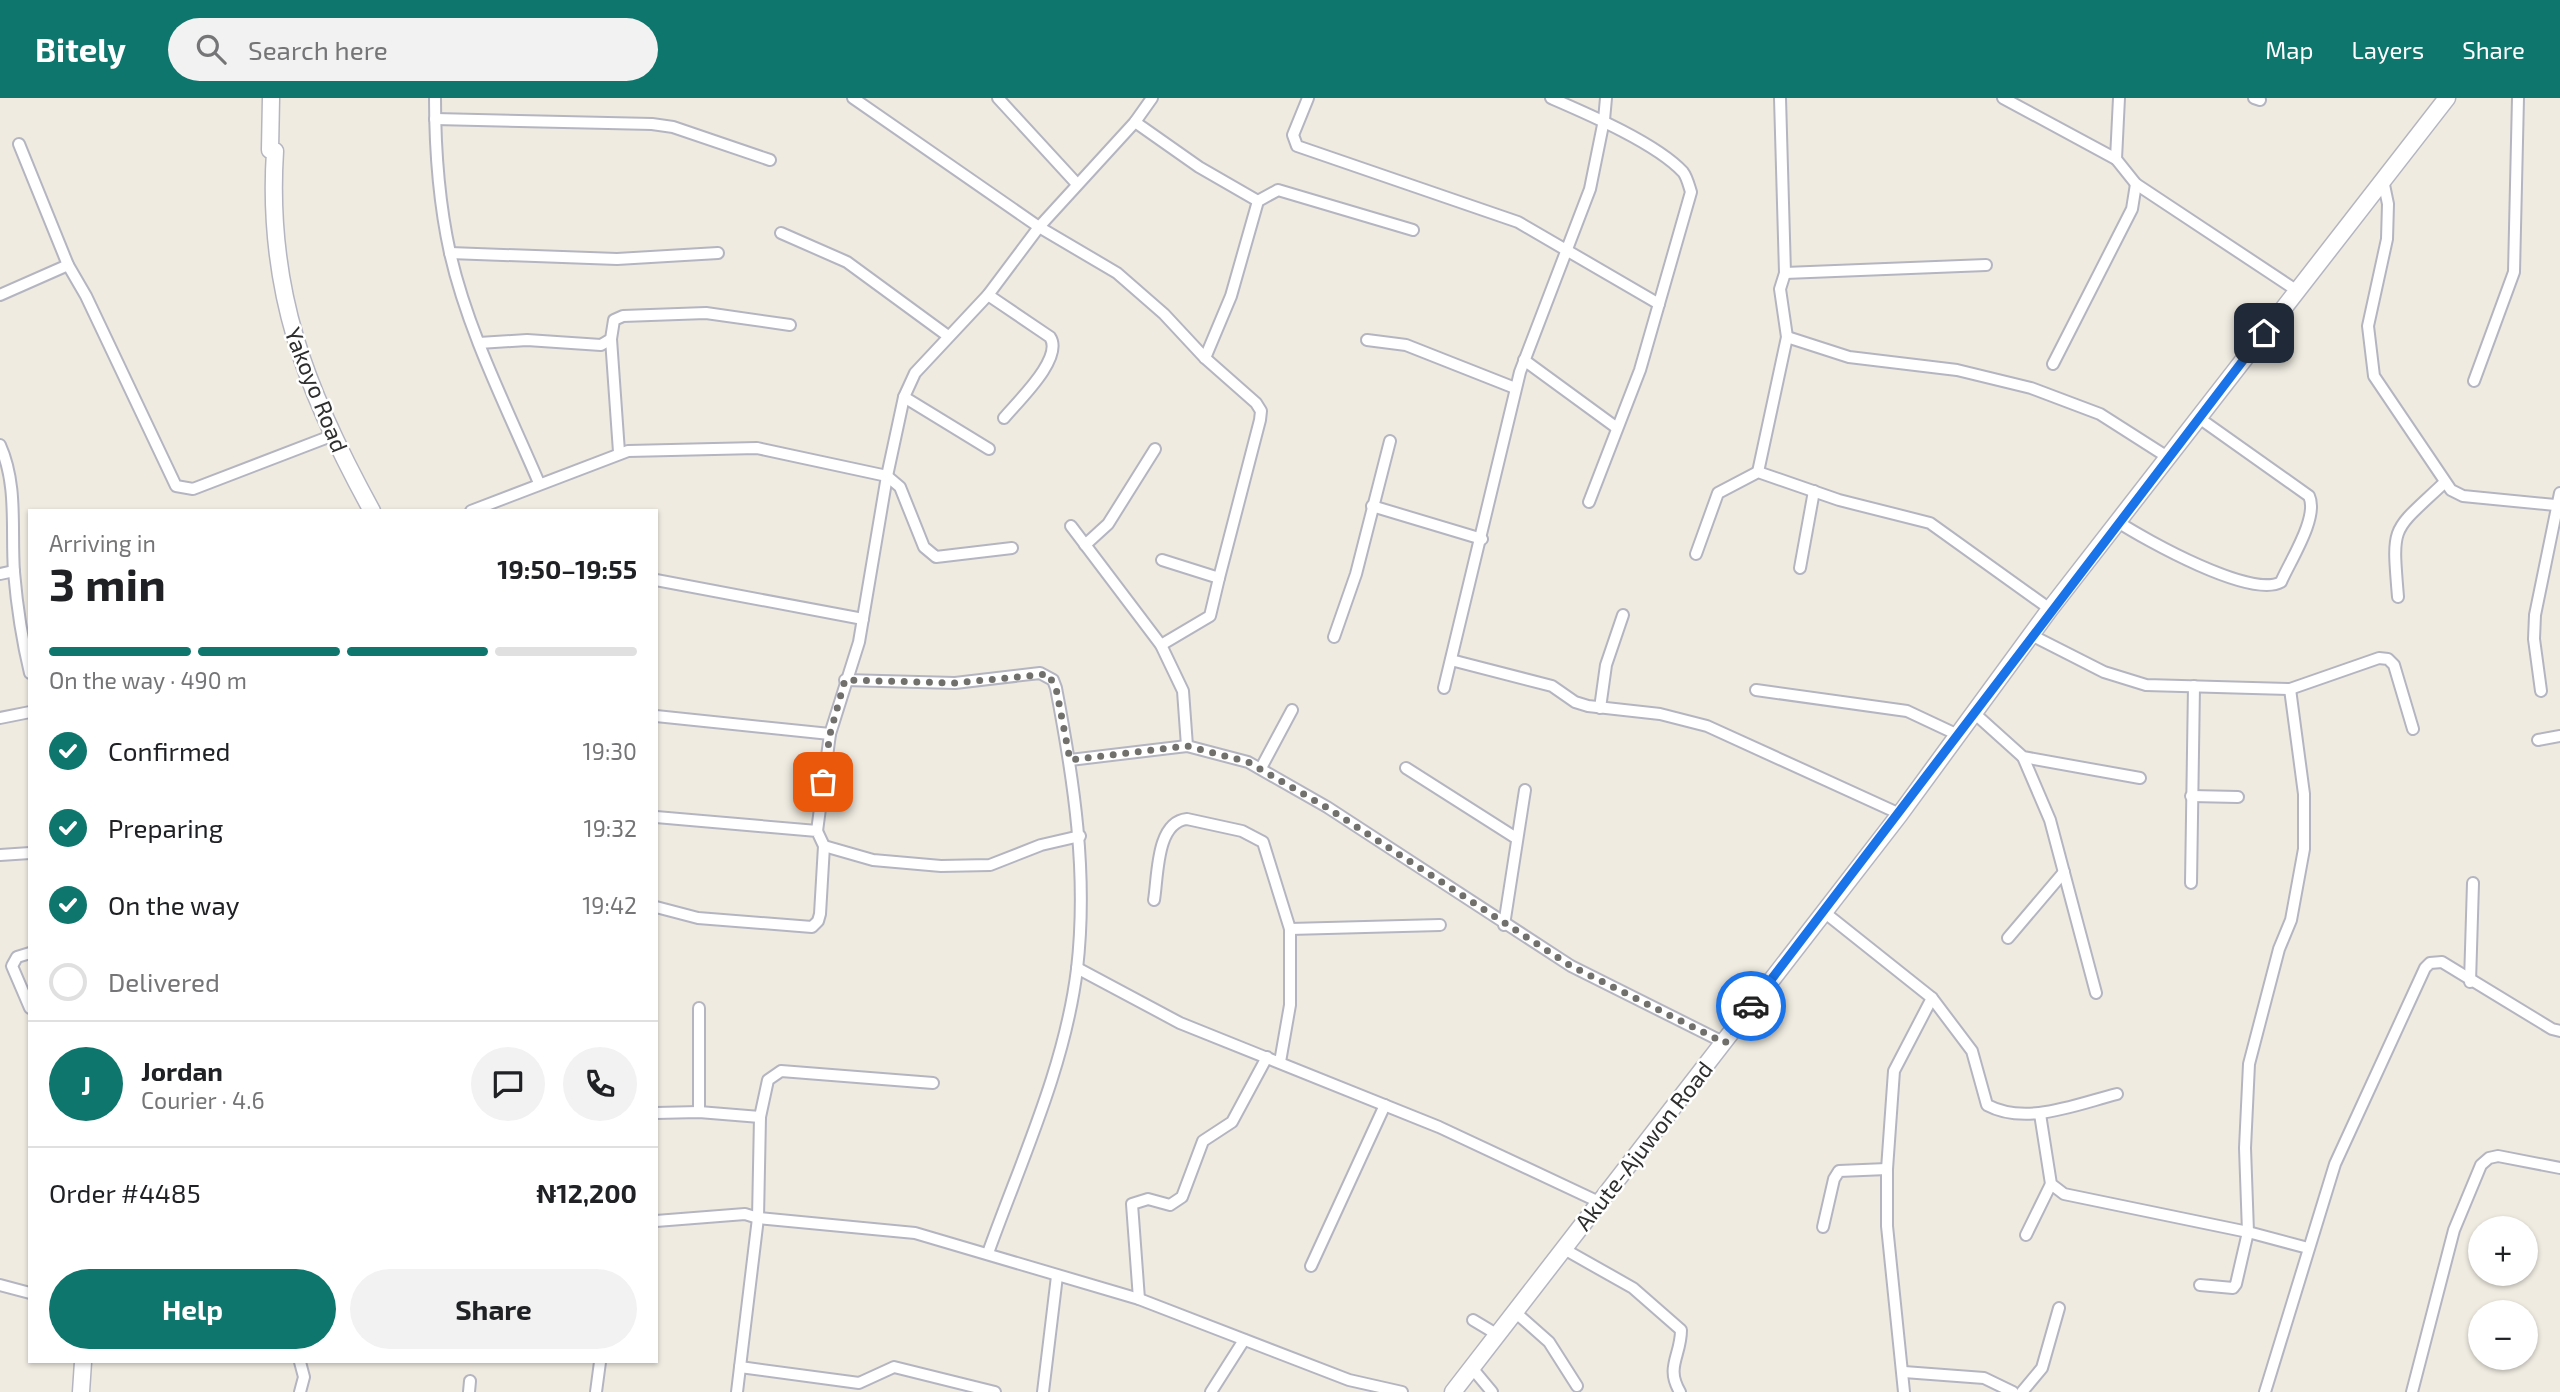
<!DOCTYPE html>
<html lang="en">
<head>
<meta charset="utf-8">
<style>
  body { margin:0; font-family:"Exo 2",sans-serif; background:#f2f2f2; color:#202124; height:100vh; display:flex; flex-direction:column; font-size:26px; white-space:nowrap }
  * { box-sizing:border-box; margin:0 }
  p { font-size:23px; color:#757577 }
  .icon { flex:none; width:38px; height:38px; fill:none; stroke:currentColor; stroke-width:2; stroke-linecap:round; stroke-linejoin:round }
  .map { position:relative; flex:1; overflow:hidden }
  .drawer { position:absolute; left:28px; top:411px; width:630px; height:854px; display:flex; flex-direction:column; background:#fff; border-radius:0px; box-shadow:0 2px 5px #0004 }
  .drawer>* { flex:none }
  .tools { position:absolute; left:2468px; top:1118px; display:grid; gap:14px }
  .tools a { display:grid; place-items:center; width:70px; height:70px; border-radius:50%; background:#fff; box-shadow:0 2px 5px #0004; font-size:35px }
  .pin { position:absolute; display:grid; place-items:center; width:60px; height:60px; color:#fff; margin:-30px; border-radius:14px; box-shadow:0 4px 10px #0006 }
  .courier { position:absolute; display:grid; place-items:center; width:70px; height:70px; margin:-35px; border:5px solid #1a73e8; border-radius:50%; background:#fff; color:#222; box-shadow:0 2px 9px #0007 }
  .headline em { font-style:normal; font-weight:700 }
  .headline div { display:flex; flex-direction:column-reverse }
  .headline { display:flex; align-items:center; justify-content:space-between; height:119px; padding:0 21px }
  h1 { font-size:46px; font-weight:700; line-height:52px }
  .bar { display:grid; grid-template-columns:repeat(4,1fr); gap:10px 7px; align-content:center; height:84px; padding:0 21px }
  .bar i { height:9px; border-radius:5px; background:#e0e0e0 }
  .bar .on { background:#0f766e }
  .bar p { grid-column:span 4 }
  .line { display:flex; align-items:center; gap:18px; padding:0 21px; border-top:2px solid #e0e0e0 }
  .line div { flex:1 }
  .round { display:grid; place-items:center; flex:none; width:74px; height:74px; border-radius:37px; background:#f2f2f2 }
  ol { padding:0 21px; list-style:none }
  li { display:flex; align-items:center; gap:21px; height:77px }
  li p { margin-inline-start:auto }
  li .icon { padding:7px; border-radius:50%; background:#0f766e; color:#fff; stroke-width:4 }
  li:last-child { color:#757577 }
  li i { width:38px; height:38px; border:4px solid #e0e0e0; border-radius:50% }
  .primary-button { display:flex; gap:14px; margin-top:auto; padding:14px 21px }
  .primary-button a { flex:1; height:80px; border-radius:42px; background:#0f766e; color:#fff; font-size:28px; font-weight:700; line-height:80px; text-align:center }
  .primary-button a+a { background:#f2f2f2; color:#202124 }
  header { display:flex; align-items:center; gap:42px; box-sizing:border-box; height:98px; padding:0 35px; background:#0f766e; color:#fff }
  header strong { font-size:33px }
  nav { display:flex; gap:38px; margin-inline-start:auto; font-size:24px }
  .search { width:490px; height:63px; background:#f2f2f2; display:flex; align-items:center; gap:18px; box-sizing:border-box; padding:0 24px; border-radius:38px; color:#757577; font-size:26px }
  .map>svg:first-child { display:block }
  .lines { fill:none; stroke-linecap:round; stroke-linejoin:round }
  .street-casing { stroke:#b4b5c1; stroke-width:14 }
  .secondary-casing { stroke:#b4b5c1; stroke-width:19 }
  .street { stroke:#fff; stroke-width:10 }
  .secondary { stroke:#fff; stroke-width:16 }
  .done { stroke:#72706d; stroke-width:7; stroke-dasharray:0 12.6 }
  .route { stroke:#1a73e8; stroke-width:9 }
  .labels { text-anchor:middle; stroke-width:5; stroke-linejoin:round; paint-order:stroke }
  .street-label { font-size:23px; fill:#2e2e2e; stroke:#fff }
</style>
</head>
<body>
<header>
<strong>Bitely</strong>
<div class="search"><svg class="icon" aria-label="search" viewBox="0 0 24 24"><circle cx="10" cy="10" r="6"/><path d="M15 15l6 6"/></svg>Search here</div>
<nav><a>Map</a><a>Layers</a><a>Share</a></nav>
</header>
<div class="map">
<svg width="2560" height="1294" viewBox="0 0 2560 1294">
  <rect width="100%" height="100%" fill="#efebe1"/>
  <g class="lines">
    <defs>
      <g id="street">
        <path d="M435 0C435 51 439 105 450 155 468 234 507 310 539 385"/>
        <polyline points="853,0 1039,129 1117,175 1164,216 1205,260 1256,305 1261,313 1260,322 1219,480 1162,462"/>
        <polyline points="998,0 1077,86"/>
        <polyline points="1308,0 1293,37 1297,48 1518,124 1659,206"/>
        <path d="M1551 0C1588 16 1656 45 1683 74 1687 79 1689 88 1691 94L1640 272 1589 404"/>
        <polyline points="2003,0 2116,61"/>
        <polyline points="2119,0 2116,61 2136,86 2296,192"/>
        <polyline points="2254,0 2260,2"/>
        <polyline points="435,21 652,26 673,29 770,62"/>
        <polyline points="1135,24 1199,69 1258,103"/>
        <polyline points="19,46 68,167 86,198 176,388 193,391 331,338"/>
        <polyline points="2383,82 2388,106 2387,141 2368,228 2374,278 2451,392 2463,398 2555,407"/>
        <polyline points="781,135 847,164 948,238"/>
        <polyline points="450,155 617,161 718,155"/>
        <polyline points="1785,175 1986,167"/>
        <polyline points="0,197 68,167"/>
        <path d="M988 197 1050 239C1064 260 1018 303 1004 320"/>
        <polyline points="1787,239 1849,259 1957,272 2031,290 2100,316 2169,360"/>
        <polyline points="611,241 619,354"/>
        <polyline points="1367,242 1406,247 1515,290"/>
        <polyline points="479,245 527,242 601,247 611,241 614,222 623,218 706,215 790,227"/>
        <polyline points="1205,260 1231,198 1258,103 1278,92 1413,132"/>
        <polyline points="1524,262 1617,330"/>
        <polyline points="2053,266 2132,111 2136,86"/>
        <polyline points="2474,283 2514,174 2518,0"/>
        <polyline points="904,299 989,351"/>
        <path d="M0 347C18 387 11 432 14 474 17 509 22 542 30 575"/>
        <polyline points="1758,374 1787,239 1780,191 1785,175 1780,0"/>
        <polyline points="1372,408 1482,441"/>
        <polyline points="471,413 628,353 757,350 887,378 900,389 924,449 936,459 1012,450"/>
        <path d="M2118 424C2146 442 2251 501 2281 484 2290 463 2319 419 2309 398L2199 320"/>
        <polyline points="1071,428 1161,547 1183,593 1187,648"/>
        <polyline points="1085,447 1108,426 1155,351"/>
        <polyline points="1696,456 1718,395 1758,374 1839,402 1930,425 2050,511"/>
        <polyline points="1800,470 1814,393"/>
        <polyline points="0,476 14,473"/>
        <polyline points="656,482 863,521"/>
        <path d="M2398 499C2392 425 2391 435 2444 385"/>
        <polyline points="2031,537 2104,574 2146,587 2290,591 2379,560 2388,561 2394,567 2413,631"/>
        <polyline points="1334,539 1356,476 1390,343"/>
        <polyline points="1161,547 1210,518 1219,480"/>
        <polyline points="1451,562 1552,588 1575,604 1588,608 1660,616 1707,628 1900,716"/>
        <path d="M845 582 955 585 1040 575 1053 582 1056 590C1074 683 1088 776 1077 871 1065 969 1021 1063 988 1155"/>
        <polyline points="1444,590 1520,274 1590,91 1604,22 1606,0"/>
        <polyline points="1756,592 1907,613 1956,636"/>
        <polyline points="2541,593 2534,541 2535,517 2560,395"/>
        <polyline points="1600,610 1606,567 1623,517"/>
        <polyline points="1973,614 2023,659 2140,680"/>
        <polyline points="656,618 830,636"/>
        <polyline points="0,620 30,614"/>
        <polyline points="2538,642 2560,638"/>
        <polyline points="2023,659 2050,722 2096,895"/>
        <polyline points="1070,662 1187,648 1248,664 1327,709 1571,868 1725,945"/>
        <polyline points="1261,670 1292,612"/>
        <polyline points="1406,670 1516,740"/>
        <polyline points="2191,698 2238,699"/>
        <polyline points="656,719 817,733 824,748 820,816 818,823 812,829 698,820 656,809"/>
        <polyline points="817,733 830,636 859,544 887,378 904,299 915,275 988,197 1039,129 1135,24 1152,0"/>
        <polyline points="824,748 873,762 941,768 990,767 1041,747 1080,738"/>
        <polyline points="0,757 30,755"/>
        <polyline points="2191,785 2194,588"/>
        <path d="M1154 802C1158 778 1156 724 1187 721L1242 733 1263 744 1290 831V907L1280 964"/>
        <path d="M1824 814 1932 900 1972 953 1987 1007C2026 1028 2077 1006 2117 996"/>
        <polyline points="1504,827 1525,692"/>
        <polyline points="1290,831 1440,827"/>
        <polyline points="2008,840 2064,774"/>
        <polyline points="30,855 17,859 12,868 30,910"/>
        <polyline points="1077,870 1180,925 1439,1029 1599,1104"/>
        <polyline points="2470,884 2473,785"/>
        <polyline points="699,910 699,1014"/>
        <polyline points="656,1015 699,1014 760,1019"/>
        <polyline points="2040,1016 2051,1086 2064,1096 2248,1134 2308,1150"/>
        <polyline points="656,1123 745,1116 758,1120 915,1135 1139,1201 1349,1282 1402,1294"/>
        <polyline points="1823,1129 1834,1081 1839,1073 1887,1071"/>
        <polyline points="2026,1137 2051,1086"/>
        <path d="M1564 1151 1633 1190 1681 1232C1681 1258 1665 1269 1680 1294"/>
        <polyline points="1311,1168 1385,1007"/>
        <polyline points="0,1187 30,1195"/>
        <polyline points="2200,1187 2233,1190 2236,1186 2248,1134 2245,1050 2249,966 2279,851 2291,822 2304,751 2304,696 2290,591"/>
        <polyline points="1139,1201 1132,1106 1148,1101 1170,1107 1182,1099 1203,1043 1232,1024 1267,959"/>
        <polyline points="1515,1214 1549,1244 1577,1288"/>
        <polyline points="1473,1222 1498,1237"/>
        <polyline points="740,1269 859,1285 894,1269 995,1294"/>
        <polyline points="1472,1270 1492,1294"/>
        <polyline points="1904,1274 1984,1280 2013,1294"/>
        <polyline points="300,1294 304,1279 300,1264"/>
        <polyline points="469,1294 470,1283"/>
        <polyline points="596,1294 600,1264"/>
        <polyline points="737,1294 758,1120 760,1019 768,982 781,973 933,985"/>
        <polyline points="1043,1294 1057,1178"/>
        <polyline points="1211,1294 1244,1242"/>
        <polyline points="1904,1294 1887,1128 1887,1071 1894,973 1932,900"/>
        <polyline points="2022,1294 2042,1270 2059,1210"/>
        <polyline points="2265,1294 2335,1066 2425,870 2430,865 2442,864 2552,931 2560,933"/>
        <polyline points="2412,1294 2454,1132 2481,1067 2489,1060 2498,1058 2560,1070"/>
      </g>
      <g id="secondary">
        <path d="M271 0 270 52 275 53C266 192 306 293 372 413"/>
        <polyline points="81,1294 83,1264"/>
        <polyline points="1453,1294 1900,716 2050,511 2447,0"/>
      </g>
    </defs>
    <use href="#street" class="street-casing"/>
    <use href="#secondary" class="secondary-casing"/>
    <use href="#street" class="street"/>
    <use href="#secondary" class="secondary"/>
  </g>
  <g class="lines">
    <polyline class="done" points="823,684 830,636 845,582 955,585 1048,576 1056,590 1070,662 1187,648 1248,664 1326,709 1571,868 1725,945 1751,908"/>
    <polyline class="route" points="1751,908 2264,235"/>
  </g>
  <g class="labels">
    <g class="street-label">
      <text transform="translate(316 292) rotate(68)" y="8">Yakoyo Road</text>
      <text transform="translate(1644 1048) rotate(-52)" y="8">Akute-Ajuwon Road</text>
    </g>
  </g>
</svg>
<div class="tools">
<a>+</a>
<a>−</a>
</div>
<div class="pin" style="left:823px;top:684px;background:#ea580c"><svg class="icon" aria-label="bag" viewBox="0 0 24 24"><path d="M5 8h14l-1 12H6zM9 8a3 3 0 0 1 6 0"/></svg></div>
<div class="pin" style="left:2264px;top:235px;background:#1f2937"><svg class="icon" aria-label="home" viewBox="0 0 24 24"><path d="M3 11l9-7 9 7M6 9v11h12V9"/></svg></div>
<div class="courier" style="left:1751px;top:908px"><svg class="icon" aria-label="car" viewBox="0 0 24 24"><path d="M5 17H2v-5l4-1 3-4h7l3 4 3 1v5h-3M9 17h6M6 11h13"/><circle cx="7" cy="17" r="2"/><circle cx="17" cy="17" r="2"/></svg></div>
<section class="drawer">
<div class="headline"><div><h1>3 min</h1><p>Arriving in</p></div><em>19:50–19:55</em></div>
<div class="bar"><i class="on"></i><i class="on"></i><i class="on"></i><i></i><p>On the way · 490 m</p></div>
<ol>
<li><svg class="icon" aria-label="check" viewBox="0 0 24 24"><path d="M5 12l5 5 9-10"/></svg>Confirmed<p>19:30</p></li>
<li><svg class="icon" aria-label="check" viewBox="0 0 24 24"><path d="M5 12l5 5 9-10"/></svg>Preparing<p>19:32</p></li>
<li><svg class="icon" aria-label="check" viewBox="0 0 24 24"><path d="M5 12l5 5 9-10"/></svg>On the way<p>19:42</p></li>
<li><i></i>Delivered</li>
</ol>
<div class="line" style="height:126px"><b class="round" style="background:#0f766e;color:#fff">J</b><div><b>Jordan</b><p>Courier · 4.6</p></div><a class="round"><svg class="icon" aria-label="chat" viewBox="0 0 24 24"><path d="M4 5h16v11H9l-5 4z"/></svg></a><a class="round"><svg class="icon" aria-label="phone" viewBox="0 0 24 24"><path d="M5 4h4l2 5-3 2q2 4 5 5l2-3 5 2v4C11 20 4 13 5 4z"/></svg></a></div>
<div class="line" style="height:91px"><div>Order #4485</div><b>₦12,200</b></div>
<div class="primary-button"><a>Help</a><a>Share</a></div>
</section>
</div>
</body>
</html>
